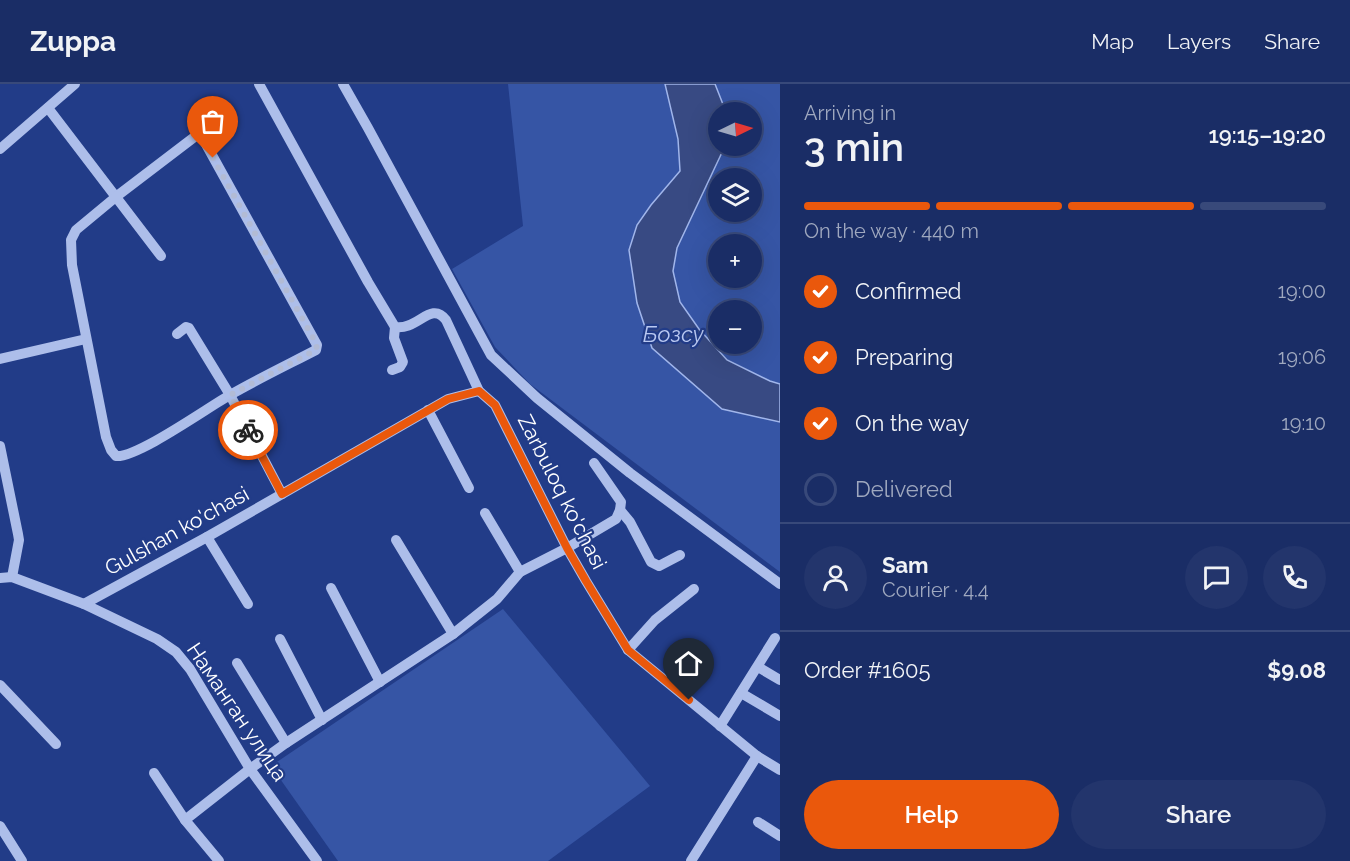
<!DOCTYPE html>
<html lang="en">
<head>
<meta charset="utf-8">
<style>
  body { margin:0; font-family:Raleway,sans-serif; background:#23356c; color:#f1f3f6; height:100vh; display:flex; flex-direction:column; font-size:22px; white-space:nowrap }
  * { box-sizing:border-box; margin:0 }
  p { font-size:20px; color:#9fa8bf }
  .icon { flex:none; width:33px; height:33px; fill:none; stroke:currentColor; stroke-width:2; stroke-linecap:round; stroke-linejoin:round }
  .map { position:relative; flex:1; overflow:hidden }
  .details { display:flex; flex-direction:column; background:#1a2d66; width:570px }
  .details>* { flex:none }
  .needle { width:39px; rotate:85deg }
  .tools { position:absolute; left:708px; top:18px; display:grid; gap:12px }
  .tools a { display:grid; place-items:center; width:54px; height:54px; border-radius:50%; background:#1a2d66; box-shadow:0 6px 24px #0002,0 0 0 2px #38497a; font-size:30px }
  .pin { position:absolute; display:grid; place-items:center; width:51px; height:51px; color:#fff; margin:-62px -26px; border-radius:50% 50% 50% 0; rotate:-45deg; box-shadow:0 0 6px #0007 }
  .pin .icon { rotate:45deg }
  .courier { position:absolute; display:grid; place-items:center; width:60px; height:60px; margin:-30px; border:4px solid #ea580c; border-radius:50%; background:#fff; color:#222; box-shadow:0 2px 8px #0007 }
  .head em { font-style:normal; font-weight:600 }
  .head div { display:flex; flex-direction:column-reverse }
  .head { display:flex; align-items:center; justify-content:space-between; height:102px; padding:0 24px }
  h1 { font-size:39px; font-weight:600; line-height:45px }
  .bar { display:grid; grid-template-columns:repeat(4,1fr); gap:9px 6px; align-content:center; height:72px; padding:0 24px }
  .bar i { height:8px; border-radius:4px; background:#38497a }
  .bar .on { background:#ea580c }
  .bar p { grid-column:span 4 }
  .line { display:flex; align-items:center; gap:15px; padding:0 24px; border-top:2px solid #38497a }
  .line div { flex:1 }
  .round { display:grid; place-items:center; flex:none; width:63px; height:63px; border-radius:32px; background:#23356c }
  ol { padding:0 24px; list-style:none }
  li { display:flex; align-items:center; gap:18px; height:66px }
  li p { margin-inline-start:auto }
  li .icon { padding:6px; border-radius:50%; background:#ea580c; color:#fff; stroke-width:4 }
  li:last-child { color:#9fa8bf }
  li i { width:33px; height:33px; border:3px solid #38497a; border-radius:50% }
  .button { display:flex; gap:12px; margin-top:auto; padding:12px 24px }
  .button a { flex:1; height:69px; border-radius:36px; background:#ea580c; color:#fff; font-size:24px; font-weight:600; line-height:69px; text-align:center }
  .button a+a { background:#23356c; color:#f1f3f6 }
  header { display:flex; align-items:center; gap:36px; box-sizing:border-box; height:84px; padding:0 30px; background:#1a2d66; border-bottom:2px solid #38497a }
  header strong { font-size:28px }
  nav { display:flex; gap:33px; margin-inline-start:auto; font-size:21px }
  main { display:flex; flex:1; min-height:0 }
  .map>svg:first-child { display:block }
  .green { fill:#3655a5; fill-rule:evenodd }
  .water { fill:#384a83; stroke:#a1b6eb; stroke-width:1.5 }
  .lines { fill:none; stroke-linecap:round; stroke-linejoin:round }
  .minor { stroke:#adbeea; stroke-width:10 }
  .done { stroke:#b2bbd5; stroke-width:6; stroke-dasharray:0 10.8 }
  .route { stroke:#ea580c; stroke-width:8 }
  .labels { text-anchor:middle; stroke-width:4.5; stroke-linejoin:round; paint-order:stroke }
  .street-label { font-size:21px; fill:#fff; stroke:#223c88 }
  .water-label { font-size:22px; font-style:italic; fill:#b9c8f1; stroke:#223c88 }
</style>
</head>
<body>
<header>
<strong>Zuppa</strong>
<nav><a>Map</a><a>Layers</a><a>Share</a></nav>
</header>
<main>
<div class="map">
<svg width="780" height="777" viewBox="0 0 780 777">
  <rect width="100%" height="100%" fill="#223c88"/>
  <g class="green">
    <polygon points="508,0 665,0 678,55 680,87 651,121 652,264 722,325 780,338 780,488 530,300 495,263 452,185 523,142"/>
    <path d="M715 0H780V300L770 297 727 276 699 245 680 218 673 187 677 164 723 66 724 62H752V28H726ZM718 94H752V128H718ZM718 160H752V194H718ZM718 226H752V260H718Z"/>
    <polygon points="503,525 650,702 548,777 338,777 271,682"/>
  </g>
  <polygon class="water" points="665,0 715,0 726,28 718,28 718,62 725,62 677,164 673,187 680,218 699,245 727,276 770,297 780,300 780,338 722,325 652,264 637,219 629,166 637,141 651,121 680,87 678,55"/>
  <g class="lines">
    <g class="minor">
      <path d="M259 0 368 198 395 243C417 247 431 216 446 236L479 307 495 321 567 464 586 497 628 566 757 672 780 686"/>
      <polyline points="343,0 368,44 491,271 537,314 630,389 780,500"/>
      <polyline points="48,24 161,172"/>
      <path d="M197 51 202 53 317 261 316 266C287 281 258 295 230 311 207 324 137 374 116 372L111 366 106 353 72 181 71 156 76 146 117 112Z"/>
      <polyline points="0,65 75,0"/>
      <polyline points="177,250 186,243 189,244 230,311 282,410"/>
      <polyline points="0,275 86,255"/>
      <polyline points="392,286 400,283 403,278 394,254 395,243"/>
      <polyline points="428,326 469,404"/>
      <polyline points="0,362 18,450 19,456 12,493"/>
      <polyline points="620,426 630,438 651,478 659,482 680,471"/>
      <polyline points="485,429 520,488"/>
      <polyline points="207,453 248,520"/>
      <polyline points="396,456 453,550"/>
      <polyline points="0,494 12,493 84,520 157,555 176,568 190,585 250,685 317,777"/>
      <polyline points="331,504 380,598"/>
      <polyline points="84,520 207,453 448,315 479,307"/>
      <polyline points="280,555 322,636"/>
      <polyline points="628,566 655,536 694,505"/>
      <polyline points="237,579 286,659"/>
      <polyline points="758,583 780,596"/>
      <polyline points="0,601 56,660"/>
      <polyline points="741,609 780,632"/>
      <polyline points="720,642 775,554"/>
      <polyline points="154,689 185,736"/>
      <polyline points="758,738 780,752"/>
      <polyline points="0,742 22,777"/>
      <polyline points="219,777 185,736 250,685 286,659 453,550 497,515 520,488 567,464 616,435 620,426 621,418 594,379"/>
      <polyline points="691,777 757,672"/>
    </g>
  </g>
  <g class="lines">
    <polyline class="done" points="213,74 317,261 316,266 230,311 248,346"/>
    <polyline class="route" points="248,346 282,410 448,315 479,307 495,321 567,464 586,497 628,566 689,616"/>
  </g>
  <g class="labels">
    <g class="street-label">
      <text transform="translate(562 408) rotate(63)" y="7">Zarbuloq ko'chasi</text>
      <text transform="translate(177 447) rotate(-29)" y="7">Gulshan ko'chasi</text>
      <text transform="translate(237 628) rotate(56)" y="7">Наманган улица</text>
    </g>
    <g class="water-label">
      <text x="673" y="258">Бозсу</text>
    </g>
  </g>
</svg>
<div class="tools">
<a><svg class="needle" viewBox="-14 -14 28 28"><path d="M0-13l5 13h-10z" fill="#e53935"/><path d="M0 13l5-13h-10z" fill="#9fa8bf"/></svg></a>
<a><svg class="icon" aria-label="layers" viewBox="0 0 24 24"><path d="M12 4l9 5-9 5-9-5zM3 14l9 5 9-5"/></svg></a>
<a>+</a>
<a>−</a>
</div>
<div class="pin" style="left:213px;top:74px;background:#ea580c"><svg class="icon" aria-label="bag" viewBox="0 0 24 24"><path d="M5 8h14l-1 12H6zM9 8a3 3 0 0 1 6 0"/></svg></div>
<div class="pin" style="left:689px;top:616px;background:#1f2937"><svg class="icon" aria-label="home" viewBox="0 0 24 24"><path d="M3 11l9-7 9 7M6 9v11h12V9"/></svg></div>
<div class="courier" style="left:248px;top:346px"><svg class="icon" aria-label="bike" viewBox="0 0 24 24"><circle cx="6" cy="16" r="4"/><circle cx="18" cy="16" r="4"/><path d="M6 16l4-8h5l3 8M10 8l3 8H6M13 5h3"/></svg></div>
</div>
<section class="details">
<div class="head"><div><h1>3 min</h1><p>Arriving in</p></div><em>19:15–19:20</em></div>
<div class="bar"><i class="on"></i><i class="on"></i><i class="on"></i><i></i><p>On the way · 440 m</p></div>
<ol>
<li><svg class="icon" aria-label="check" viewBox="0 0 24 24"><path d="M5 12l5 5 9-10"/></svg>Confirmed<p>19:00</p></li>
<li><svg class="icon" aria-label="check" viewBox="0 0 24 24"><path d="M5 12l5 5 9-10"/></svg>Preparing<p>19:06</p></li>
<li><svg class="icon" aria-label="check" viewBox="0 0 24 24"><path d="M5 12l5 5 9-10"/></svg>On the way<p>19:10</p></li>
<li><i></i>Delivered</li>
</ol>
<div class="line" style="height:108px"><a class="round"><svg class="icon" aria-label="person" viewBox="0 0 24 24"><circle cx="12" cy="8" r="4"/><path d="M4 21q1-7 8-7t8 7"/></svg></a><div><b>Sam</b><p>Courier · 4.4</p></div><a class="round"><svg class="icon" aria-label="chat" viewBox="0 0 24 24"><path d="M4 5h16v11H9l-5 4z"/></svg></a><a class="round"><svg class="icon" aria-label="phone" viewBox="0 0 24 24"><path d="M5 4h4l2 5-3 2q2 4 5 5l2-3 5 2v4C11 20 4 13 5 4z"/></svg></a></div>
<div class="line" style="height:78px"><div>Order #1605</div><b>$9.08</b></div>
<div class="button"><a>Help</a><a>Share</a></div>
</section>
</main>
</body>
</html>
